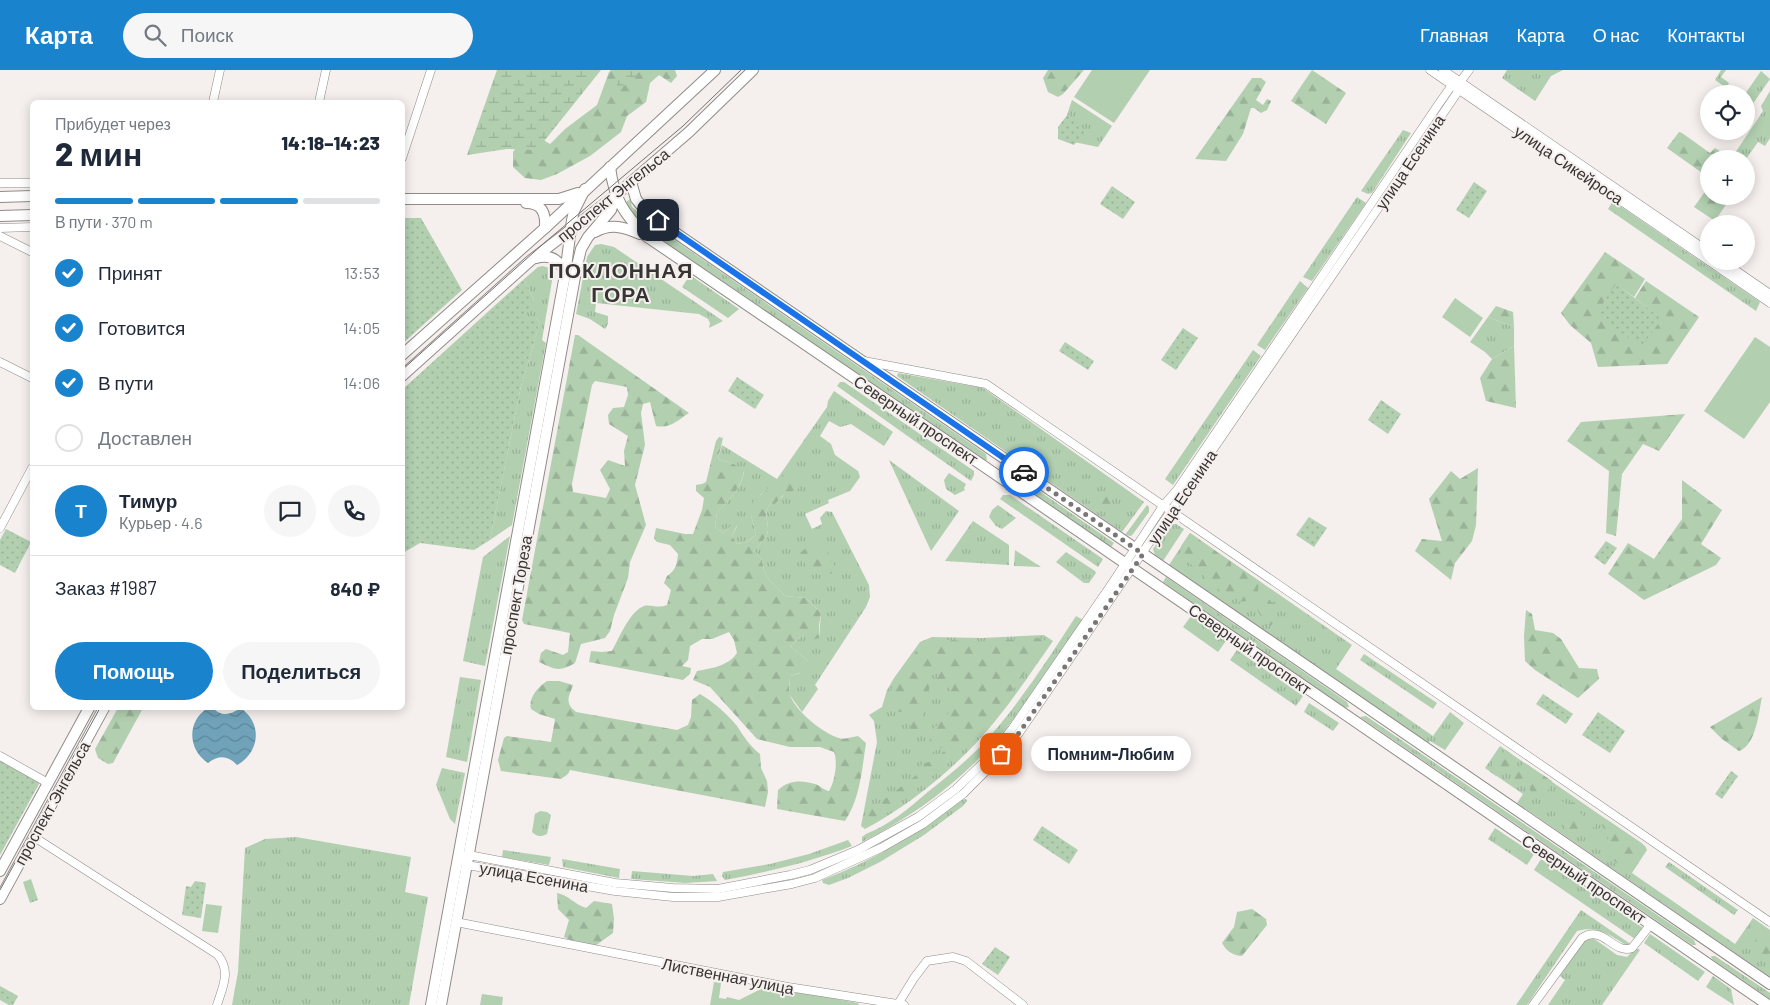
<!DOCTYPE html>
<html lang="ru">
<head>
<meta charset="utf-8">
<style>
  body { margin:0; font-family:Barlow,sans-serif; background:#f6f6f7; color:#1f2937; height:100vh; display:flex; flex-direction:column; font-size:19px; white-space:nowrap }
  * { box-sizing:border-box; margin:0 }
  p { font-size:16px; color:#747a83 }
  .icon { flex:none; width:28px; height:28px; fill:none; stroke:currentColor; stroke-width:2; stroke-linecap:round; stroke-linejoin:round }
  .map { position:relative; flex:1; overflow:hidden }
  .side { position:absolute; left:30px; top:30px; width:375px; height:610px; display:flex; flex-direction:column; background:#fff; border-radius:8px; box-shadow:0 2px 12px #0003 }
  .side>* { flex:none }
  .tools { position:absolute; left:1700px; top:15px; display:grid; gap:10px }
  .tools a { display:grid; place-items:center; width:55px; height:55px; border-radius:50%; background:#fff; box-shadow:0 2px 12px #0003; font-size:25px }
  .pin { position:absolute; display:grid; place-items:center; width:42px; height:42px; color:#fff; margin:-21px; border-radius:10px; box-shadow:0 2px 8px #0006 }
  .courier { position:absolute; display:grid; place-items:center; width:50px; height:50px; margin:-25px; border:4px solid #1a73e8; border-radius:50%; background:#fff; color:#222; box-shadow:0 1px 6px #0007 }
  .bubble { position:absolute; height:35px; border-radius:18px; background:#fff; box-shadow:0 2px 12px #0003; font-size:16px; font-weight:800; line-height:35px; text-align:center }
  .overview em { font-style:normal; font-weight:800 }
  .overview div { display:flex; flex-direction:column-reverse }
  .overview { display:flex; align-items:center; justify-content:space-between; height:85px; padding:0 25px }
  h1 { font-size:32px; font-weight:800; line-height:38px }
  .bar { display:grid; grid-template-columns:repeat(4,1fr); gap:8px 5px; align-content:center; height:60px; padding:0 25px }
  .bar i { height:6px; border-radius:4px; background:#e0e1e3 }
  .bar .current { background:#1a83cd }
  .bar p { grid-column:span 4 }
  .line { display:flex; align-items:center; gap:12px; padding:0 25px; border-top:1px solid #e0e1e3 }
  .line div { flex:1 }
  .round { display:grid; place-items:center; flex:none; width:52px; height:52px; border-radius:26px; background:#f6f6f7 }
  ol { padding:0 25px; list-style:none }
  li { display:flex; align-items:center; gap:15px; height:55px }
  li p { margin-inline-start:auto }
  li .icon { padding:5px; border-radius:50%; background:#1a83cd; color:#fff; stroke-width:4 }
  li:last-child { color:#747a83 }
  li i { width:28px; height:28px; border:2px solid #e0e1e3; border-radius:50% }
  .primary-button { display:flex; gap:10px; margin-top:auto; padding:10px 25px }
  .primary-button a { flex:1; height:58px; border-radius:30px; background:#1a83cd; color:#fff; font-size:20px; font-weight:800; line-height:58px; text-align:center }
  .primary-button a+a { background:#f6f6f7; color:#1f2937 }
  header { display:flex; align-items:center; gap:30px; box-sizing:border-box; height:70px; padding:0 25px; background:#1a83cd; color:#fff }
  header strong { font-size:24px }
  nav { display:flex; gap:28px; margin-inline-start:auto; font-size:18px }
  .search { width:350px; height:45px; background:#f6f6f7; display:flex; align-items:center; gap:12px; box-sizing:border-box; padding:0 18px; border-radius:28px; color:#747a83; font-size:19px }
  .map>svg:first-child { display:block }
  .grass { fill:url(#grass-tufts) }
  .forest { fill:url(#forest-firs); fill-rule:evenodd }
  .wetland { fill:url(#wetland-marsh) }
  .park { fill:url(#park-dots) }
  .pitch { fill:#b2cfb0 }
  .water { fill:url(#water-waves) }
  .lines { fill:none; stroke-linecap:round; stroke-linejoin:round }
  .minor-casing { stroke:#908b89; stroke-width:9 }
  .major-casing { stroke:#908b89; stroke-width:12 }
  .minor { stroke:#fff; stroke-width:8 }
  .major { stroke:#fff; stroke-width:10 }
  .tram { stroke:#747170; stroke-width:1 }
  .done { stroke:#7a7675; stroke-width:5; stroke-dasharray:0 9 }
  .route { stroke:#1a73e8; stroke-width:6 }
  .labels { text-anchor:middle; stroke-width:4; stroke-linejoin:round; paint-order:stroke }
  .street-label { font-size:16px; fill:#373534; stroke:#f5efed }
  .district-label { font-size:21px; font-weight:bold; letter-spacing:1px; fill:#373534; stroke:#f5efed }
</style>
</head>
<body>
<header>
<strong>Карта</strong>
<div class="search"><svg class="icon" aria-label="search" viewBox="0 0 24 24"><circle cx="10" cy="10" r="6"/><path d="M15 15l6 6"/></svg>Поиск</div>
<nav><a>Главная</a><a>Карта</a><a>О нас</a><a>Контакты</a></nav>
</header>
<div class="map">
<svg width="1770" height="935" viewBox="0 0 1770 935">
  <defs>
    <pattern id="grass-tufts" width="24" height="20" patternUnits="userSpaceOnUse" patternTransform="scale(1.25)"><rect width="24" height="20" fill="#b2cfb0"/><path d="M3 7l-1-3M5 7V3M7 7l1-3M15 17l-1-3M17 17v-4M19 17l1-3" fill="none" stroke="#9ab298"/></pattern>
    <pattern id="forest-firs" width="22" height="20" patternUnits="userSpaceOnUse" patternTransform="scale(1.25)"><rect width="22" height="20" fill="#b2cfb0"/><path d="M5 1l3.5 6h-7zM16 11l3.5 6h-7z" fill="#9ab298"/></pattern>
    <pattern id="wetland-marsh" width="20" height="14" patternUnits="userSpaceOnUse" patternTransform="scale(1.25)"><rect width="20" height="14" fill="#b2cfb0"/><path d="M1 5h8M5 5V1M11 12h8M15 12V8" fill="none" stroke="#9ab298"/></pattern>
    <pattern id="park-dots" width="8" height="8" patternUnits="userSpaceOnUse" patternTransform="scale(1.25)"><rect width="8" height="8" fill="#b2cfb0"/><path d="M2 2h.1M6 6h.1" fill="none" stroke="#9ab298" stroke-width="1.8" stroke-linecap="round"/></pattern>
    <pattern id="water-waves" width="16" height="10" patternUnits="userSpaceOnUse" patternTransform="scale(1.25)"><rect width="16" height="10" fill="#70a3ba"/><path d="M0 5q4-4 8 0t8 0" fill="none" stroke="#5d8698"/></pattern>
  </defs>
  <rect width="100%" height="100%" fill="#f5efed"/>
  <g class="grass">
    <polygon points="1507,0 1563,0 1551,6 1535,31 1502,8"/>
    <polygon points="1721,0 1726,0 1721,7 1729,13 1727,17 1733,21 1736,18 1745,24 1761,1 1770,9 1752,35 1746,32 1746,24 1735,24 1715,10"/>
    <polygon points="1770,21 1770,68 1765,76 1758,72 1746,89 1731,89 1763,41 1761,36"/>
    <polygon points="1072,30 1112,56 1098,77 1074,72 1067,45"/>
    <polygon points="1403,60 1411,63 1372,123 1368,124 1361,121"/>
    <polygon points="1357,127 1366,133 1312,211 1303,207"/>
    <polygon points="630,129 632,137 650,153 646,158 635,148 625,133"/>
    <polygon points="1613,131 1760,232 1756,241 1608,139"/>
    <polygon points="657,158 986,384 987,390 982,391 653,164"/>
    <polygon points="601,174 614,177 723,251 709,258 710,253 708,249 699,244 596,233 595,242 608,246 608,254 605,259 590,249 576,244 587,187 595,175"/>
    <polygon points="543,196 552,199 553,205 542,270 546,273 512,455 490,470 521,316 540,252 536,249 521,249 534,229 523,210 538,197"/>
    <polygon points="690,205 739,239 728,248 682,217"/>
    <polygon points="1300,211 1308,218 1265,280 1257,275"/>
    <polygon points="1488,247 1514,257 1514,276 1492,289 1485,282 1470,272"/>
    <polygon points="1253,280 1261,286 1173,415 1165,409"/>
    <polygon points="898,303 983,318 1144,432 1122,462 897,306"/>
    <polygon points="840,312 844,312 974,401 974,405 971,411 837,316"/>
    <path d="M834 321 893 362 884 376 851 354 840 357 829 351 820 366 831 374 835 385 858 401 860 407 850 421 828 430 829 433 805 444 812 459 822 454 820 448 826 441 832 442 869 515 870 527 866 537 815 615 818 619 802 642 789 624 790 606 800 603 808 591 790 576 803 565 819 568 821 543 806 528 785 526 770 511 764 501 762 490 754 481C759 475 767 468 768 460 768 449 764 447 769 435 777 433 780 427 787 423V404L760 425 751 445 756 465 747 472 737 474 732 466 737 456H731L723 463 715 457 717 442C729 430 741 419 744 402L734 394 718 389 722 375 777 409 827 337 828 331Z"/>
    <polygon points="889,390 959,441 931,481"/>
    <polygon points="949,403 966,414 964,418 965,420 955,425 946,419 944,410"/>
    <polygon points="1016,407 1019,407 1114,473 1111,477 1017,412"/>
    <polygon points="1003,425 1010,425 1103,489 1098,497 1000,429"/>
    <polygon points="998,435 1016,448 1002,459 996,456 989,447 992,440"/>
    <polygon points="1147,435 1149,437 1149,442 1133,464 1131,466 1125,465"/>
    <polygon points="973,451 1009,475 1009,495 945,491"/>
    <polygon points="1170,454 1176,454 1184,459 1163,491 1155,485 1153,479"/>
    <polygon points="1190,463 1352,575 1336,599 1433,666 1450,642 1464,653 1445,680 1430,671 1428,673 1169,495"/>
    <polygon points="510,466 485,596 463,591 483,487"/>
    <polygon points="1015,480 1041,497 1014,496"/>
    <polygon points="1066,482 1095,501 1096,503 1089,513 1084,513 1056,492"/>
    <polygon points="1166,507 1347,632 1349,637 1344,638 1163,512"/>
    <path d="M1076 546 1083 550C1057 588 1032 627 1003 662 964 709 916 745 862 772V767L866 764C891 754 909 738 929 721 947 707 965 692 981 676 1018 636 1047 591 1076 546Z"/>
    <polygon points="1191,546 1226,571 1218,582 1183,557"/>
    <path d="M1044 565 1053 571C1029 605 1006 641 977 672 945 706 906 737 865 759L861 756 877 672 874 651 869 645 882 637 887 620 894 608 920 572 932 567 982 568Z"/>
    <polygon points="1237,580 1303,626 1296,636 1230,590"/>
    <polygon points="1364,584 1437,633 1433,639 1360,590"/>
    <polygon points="460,607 481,610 467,692 446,687"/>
    <polygon points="1309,633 1339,653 1333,661 1304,642"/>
    <polygon points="1366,646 1694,870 1696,875 1692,875 1360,647"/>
    <polygon points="1500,676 1645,776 1647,780 1632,803 1735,874 1753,848 1770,860 1770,907 1517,733 1523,724 1485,698"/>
    <polygon points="442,698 465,703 455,754 450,749 436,715"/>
    <path d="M966 729 967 731 963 736 924 765 880 792 848 808 829 815 823 813 822 810C873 791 917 764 960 730Z"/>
    <path d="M540 741 547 742 551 745 547 764C541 767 537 767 532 762L535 744Z"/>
    <polygon points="1495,758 1534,784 1527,795 1488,769"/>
    <polygon points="296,767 411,787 405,822 428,827 409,935 232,935 238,902 245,778 265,769"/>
    <path d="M848 770 852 776C810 792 768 802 725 810L722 806 723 802 770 794 809 784Z"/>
    <polygon points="503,780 551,787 549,795 502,787"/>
    <polygon points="562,789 620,799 619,808 563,797"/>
    <polygon points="1541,789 1643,858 1635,869 1534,800"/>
    <polygon points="1669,792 1738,840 1734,845 1665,797"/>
    <polygon points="632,801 693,806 713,804 717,811 686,813 631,809"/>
    <polygon points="31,809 38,830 30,833 23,812"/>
    <path d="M1581 840 1632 875 1627 876C1611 865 1597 855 1577 861L1527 935H1516Z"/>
    <polygon points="1650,864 1705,902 1698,911 1644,873"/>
    <polygon points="1588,868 1593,868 1617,885 1627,887 1636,878 1640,880 1602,935 1548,935 1565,910 1560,906 1582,872"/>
    <polygon points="1711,886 1715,886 1770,923 1770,929 1712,889"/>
    <polygon points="1713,906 1731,919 1734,935 1706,917"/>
  </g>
  <g class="forest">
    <polygon points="611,0 675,0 677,6 671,13 659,5 650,13 646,32 627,46 621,62 590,86 557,104 541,110 525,108 513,97 513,82 528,61 550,74 565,59 597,35 609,2"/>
    <polygon points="1048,0 1084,0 1063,24 1058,27 1048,22 1043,8"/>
    <polygon points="1312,0 1346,23 1326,54 1291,31"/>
    <polygon points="1252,8 1261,8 1266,12 1256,30 1263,35 1267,29 1271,31 1267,40 1261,43 1254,38 1251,38 1243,64 1226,91 1195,89"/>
    <polygon points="1679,62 1682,63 1710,83 1715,78 1721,82 1716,89 1709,89 1709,99 1705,105 1667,78"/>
    <polygon points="1709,116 1709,126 1728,126 1729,130 1715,151 1694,137"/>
    <polygon points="1605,182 1645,209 1634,227 1616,214 1662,249 1635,228 1646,211 1699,247 1667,294 1598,297 1591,273 1570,255 1561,243"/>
    <polygon points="1496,236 1513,242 1514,257 1488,247"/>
    <path d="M575 265H578L689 343C678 350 670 359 656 356L650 332 643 334 641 343 645 375 635 415 646 455 630 492 628 508 614 545 610 561 605 568 581 574 575 593C559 602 556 600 539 592L541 583 546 579 563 585 568 582 570 563 524 554 522 550ZM595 311 627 317 628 325 624 337 613 338 608 345 609 354 628 366 624 381 625 396 608 390 600 400 610 419 606 428 573 422 572 414 592 315Z"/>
    <polygon points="1514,276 1516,338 1486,331 1480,308 1492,289"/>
    <polygon points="1685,344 1659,381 1643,374 1622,404 1616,466 1606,463 1609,401 1567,371 1581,352"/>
    <path d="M719 367 723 368 718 389 734 394 744 401C741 419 729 430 717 442L715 457 723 463 731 456 737 455 732 466 737 474 747 472 756 465 751 445 753 432C763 421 775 414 787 403L799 406 798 419 782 426 775 434 769 435C764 447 768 449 768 460 767 468 759 475 754 481L762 490 764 501 770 511 785 526 806 528 821 543 819 556V568L812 570 803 565 790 576 808 591V600L790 606C790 612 788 620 790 625 796 642 823 663 839 668 844 670 852 667 858 666L866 673C862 699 860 729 845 751L777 739 778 720C789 710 801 710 815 714 821 716 823 720 829 721 835 711 838 692 834 682L820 677H790L757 669 710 617 693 610 697 601C713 598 728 596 737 583L734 570 729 562 712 569H702L690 576 688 590 682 596 691 598 690 604 683 610 589 592 591 581 602 582 612 581C619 568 630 541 644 536 651 534 657 539 667 535L671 520 664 513 667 506C676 500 677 494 678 484L670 475 657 472 654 468 656 458 685 464H693L702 440 704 428 696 421V415L702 414 706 412 716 371Z"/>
    <polygon points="1478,398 1476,455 1472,471 1455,493 1451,510 1415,481 1422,469 1442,471 1429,429 1451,401 1460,409"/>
    <polygon points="1682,410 1722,440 1701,474 1721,488 1716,495 1644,530 1608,504 1628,473 1654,489 1682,449"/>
    <path d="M1090 423 1097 426H1108L1112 429V433C1099 441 1098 437 1087 429V425Z"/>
    <path d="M1190 463 1231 492V500L1234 504 1242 499 1259 511 1258 521C1264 525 1267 531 1273 533L1277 529 1284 528 1285 534 1282 538H1276L1271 541 1275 545V552L1270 556 1265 553C1263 548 1260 546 1258 541 1255 536 1255 530 1252 524L1246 531 1238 532 1236 527 1241 520 1237 517 1232 525H1225L1205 508 1200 501 1188 492 1181 476Z"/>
    <polygon points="813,472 828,480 829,489 836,497 835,503 828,504 822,500 809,502 800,483"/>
    <polygon points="1526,540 1532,544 1535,560 1553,563 1561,569 1579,598 1597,599 1599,609 1578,628 1535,600 1525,591 1524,566"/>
    <path d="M1035 568 1043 569 1046 572 1043 577C1025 602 1008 628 989 652 959 690 908 725 868 753L864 749C865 744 866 739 873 738L919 703 922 694C935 691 941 685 950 675 940 676 936 683 925 684V676L930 671 932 660 948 645 945 631 951 617 948 611 945 619 939 620 936 610C943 601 945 596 940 586 930 596 930 606 929 620 928 633 921 645 921 659L914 664 907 662 915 645 912 639 907 637 901 642 895 641C894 635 890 628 891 622 892 610 915 578 927 573 942 567 962 572 977 572 997 571 1016 569 1035 568Z"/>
    <path d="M547 611H559L573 615C569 627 564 632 576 642L677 660 688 655 691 647 692 630 700 624C714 632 727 644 737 656 744 667 750 676 760 684L761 698 767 711 768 722 765 737 570 700 568 704 561 709 501 701 498 690 504 668 507 666 551 672 555 649 539 644 531 639C528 628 538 617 547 611Z"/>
    <path d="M1762 627C1759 641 1756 676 1739 681L1722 669 1710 657Z"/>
    <polygon points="118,638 143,638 113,693 108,694 98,688 95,679"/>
    <polygon points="1506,680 1510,683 1507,691 1510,694 1508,702 1496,706 1489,701 1496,689"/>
    <polygon points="1525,693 1552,711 1545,728 1540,729 1531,722 1526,711 1522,709 1516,710 1512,708 1514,700"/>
    <polygon points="1557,723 1562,726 1561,730 1567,735 1572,732 1575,733 1575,736 1587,751 1592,750 1595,751 1596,756 1593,758 1589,754 1583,760 1579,757 1577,761 1574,762 1565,758 1565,753 1569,750 1564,739 1560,737 1558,740 1552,739 1550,735 1554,732 1554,727"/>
    <path d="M1606 749 1643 774 1639 791 1635 798C1621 798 1612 791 1604 780L1605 771 1609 768 1602 755Z"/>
    <path d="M557 823C570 826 574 834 586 838L594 831 612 834 614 849 613 863 595 876 578 874 564 867 569 850 558 839Z"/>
    <path d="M1252 839 1266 849 1267 855 1242 886C1234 886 1226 881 1222 873L1234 857 1237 842Z"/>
    <polygon points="1766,860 1770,863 1770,895 1755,884 1751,877 1760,863"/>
  </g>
  <g class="wetland">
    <polygon points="497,0 601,0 537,80 507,79 467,85"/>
    <polygon points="616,0 641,0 627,15 617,17"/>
  </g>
  <g class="park">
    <polygon points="1068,44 1085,62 1074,75 1058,69 1058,57"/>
    <polygon points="1474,112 1487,121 1469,148 1456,140"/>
    <polygon points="1112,116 1135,132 1123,149 1100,134"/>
    <polygon points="402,148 421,148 462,220 403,273"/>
    <polygon points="523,210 534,229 522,249 536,249 540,252 521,316 490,470 474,480 420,473 403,483 403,319"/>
    <polygon points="1616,214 1662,249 1641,277 1595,243"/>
    <polygon points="1183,258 1198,268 1176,300 1161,290"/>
    <polygon points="1065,272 1094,291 1088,300 1059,281"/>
    <polygon points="737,307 764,325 755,339 728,321"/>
    <polygon points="1381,330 1401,344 1388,364 1368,350"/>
    <polygon points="1309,447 1327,458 1314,477 1296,465"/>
    <polygon points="6,459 31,472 15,503 0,495 0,470"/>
    <polygon points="1606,471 1617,478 1605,495 1594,487"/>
    <polygon points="1543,624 1573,644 1566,654 1536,634"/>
    <polygon points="1598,642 1625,661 1610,683 1582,665"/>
    <polygon points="0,690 40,712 0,785"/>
    <polygon points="1731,701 1738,706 1722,729 1715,724"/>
    <polygon points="1042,756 1078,780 1069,794 1033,770"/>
    <polygon points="195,811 206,813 201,848 182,845 186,816 191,817"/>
    <polygon points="995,877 1010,887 998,905 982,894"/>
    <polygon points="0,916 18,926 13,935 9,935 0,930"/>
  </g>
  <g class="pitch">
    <polygon points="1092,0 1150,0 1114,53 1074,27"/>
    <polygon points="1455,228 1483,248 1470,267 1442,247"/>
    <polygon points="1755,267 1770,277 1770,332 1744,369 1704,341"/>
    <polygon points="206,834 222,836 218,863 202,861"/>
    <polygon points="714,912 721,913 719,928 726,929 727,927 739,930 767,916 858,933 859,935 710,935"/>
    <polygon points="482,924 503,927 502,935 480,935"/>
  </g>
  <path class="water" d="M208 638H213C221 647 231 645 240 638 263 652 260 683 237 695 228 685 218 685 208 693 188 680 186 651 208 638Z"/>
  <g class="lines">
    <defs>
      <g id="minor">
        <polyline points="1430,0 1709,191"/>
        <polyline points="1443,0 1709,182"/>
        <polyline points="213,32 220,0"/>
        <polyline points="319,32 326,0"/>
        <polyline points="402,88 431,0"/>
        <polyline points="0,113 32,113"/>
        <polyline points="0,158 32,157"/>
        <polyline points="0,166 32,182"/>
        <polyline points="1709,191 1770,233"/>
        <polyline points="1722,191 1770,224"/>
        <polyline points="864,291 986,314 1770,852"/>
        <polyline points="0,292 32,308"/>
        <polyline points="0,458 32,398"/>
        <polyline points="0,686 48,713"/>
        <path d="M34 767 218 885C231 902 223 916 217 935"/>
        <polyline points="465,786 469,785 615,813 673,818 718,819 790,805 810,800 858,780 918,747 956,719 986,690 1012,659 1111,515 1163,436 1177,420 1438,35 1452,15 1460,12 1469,0"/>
        <polyline points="464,792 467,795 615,821 673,827 718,827 792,814 815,808 881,778 923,754 963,724 992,695 1019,663 1459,20 1460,12"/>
        <polyline points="456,852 788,917 904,935"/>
        <polyline points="898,934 914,908 927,891 953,887 966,891 1023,935"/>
        <path d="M1533 935 1582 868C1603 854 1614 885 1632 878L1651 854"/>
      </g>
      <g id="major">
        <path d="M610 97C614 129 624 144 646 166L985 397 1768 935"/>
        <polyline points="631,112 636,129 648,144 1770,914"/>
        <polyline points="0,127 32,126"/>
        <polyline points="402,129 559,129 578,123"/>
        <path d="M526 133C542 133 546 143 545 158"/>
        <polyline points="0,146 32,145"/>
        <path d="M595 162C611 153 624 157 640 164"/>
        <path d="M536 188C549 184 558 189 565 201"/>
        <polyline points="402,285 545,158 715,0"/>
        <polyline points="402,306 530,191 616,125 689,62 753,0"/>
        <polyline points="0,801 89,638"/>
        <polyline points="0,829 104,638"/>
        <polyline points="431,935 565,205 572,150 574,141 585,119"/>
        <polyline points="441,935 577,196 581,179 588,167 611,140 616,125"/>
      </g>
    </defs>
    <use href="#minor" class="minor-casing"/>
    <use href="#major" class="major-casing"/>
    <use href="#minor" class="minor"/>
    <use href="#major" class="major"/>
    <g class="tram">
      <polyline points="402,300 543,174 683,56 741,0"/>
      <polyline points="0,820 100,638"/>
    </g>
  </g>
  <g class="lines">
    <polyline class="done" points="1001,684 1019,663 1143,484 1024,402"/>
    <polyline class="route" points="658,150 1024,402"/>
  </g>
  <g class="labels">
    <g class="street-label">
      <text transform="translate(1410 92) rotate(-56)" y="6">улица Есенина</text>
      <text transform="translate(1569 95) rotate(34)" y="6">улица Сикейроса</text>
      <text transform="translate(613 125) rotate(-39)" y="6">проспект Энгельса</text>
      <text transform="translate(916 350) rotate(34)" y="6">Северный проспект</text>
      <text transform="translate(1182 427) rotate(-56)" y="6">улица Есенина</text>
      <text transform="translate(516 525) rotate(-80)" y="6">проспект Тореза</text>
      <text transform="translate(1250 579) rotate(35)" y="6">Северный проспект</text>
      <text transform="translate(52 733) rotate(-61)" y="6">проспект Энгельса</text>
      <text transform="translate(534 807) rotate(10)" y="6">улица Есенина</text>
      <text transform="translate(1584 809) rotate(34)" y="6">Северный проспект</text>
      <text transform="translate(728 906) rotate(11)" y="6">Лиственная улица</text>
    </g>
    <g class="district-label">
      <text x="621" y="208">ПОКЛОННАЯ<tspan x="621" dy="24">ГОРА</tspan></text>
    </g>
  </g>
</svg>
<div class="tools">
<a><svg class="icon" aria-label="locate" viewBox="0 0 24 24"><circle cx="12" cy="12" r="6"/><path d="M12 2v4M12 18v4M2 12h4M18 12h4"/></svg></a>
<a>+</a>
<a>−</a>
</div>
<div class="pin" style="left:1001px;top:684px;background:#ea580c"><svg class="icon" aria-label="bag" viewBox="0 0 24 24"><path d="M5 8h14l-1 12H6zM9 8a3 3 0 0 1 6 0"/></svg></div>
<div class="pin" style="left:658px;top:150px;background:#1f2937"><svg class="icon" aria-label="home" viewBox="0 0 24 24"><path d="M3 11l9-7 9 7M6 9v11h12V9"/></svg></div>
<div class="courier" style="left:1024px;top:402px"><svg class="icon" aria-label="car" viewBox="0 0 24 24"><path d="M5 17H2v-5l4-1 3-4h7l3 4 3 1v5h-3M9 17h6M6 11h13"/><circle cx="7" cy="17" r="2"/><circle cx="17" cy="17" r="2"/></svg></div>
<div class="bubble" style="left:1031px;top:666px;width:160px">Помним-Любим</div>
<section class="side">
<div class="overview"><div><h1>2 мин</h1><p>Прибудет через</p></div><em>14:18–14:23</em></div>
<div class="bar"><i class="current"></i><i class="current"></i><i class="current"></i><i></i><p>В пути · 370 m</p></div>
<ol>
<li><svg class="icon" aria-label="check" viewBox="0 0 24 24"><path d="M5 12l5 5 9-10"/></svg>Принят<p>13:53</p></li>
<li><svg class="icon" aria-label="check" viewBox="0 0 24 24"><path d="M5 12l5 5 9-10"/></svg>Готовится<p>14:05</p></li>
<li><svg class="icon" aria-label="check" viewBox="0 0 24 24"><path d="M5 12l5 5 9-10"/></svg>В пути<p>14:06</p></li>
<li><i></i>Доставлен</li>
</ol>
<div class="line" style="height:90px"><b class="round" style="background:#1a83cd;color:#fff">Т</b><div><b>Тимур</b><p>Курьер · 4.6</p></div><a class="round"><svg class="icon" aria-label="chat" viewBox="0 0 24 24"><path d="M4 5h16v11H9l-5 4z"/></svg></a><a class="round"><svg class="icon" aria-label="phone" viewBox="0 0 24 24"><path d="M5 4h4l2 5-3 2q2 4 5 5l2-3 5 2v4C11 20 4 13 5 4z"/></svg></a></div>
<div class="line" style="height:65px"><div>Заказ #1987</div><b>840 ₽</b></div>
<div class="primary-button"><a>Помощь</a><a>Поделиться</a></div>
</section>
</div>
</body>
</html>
